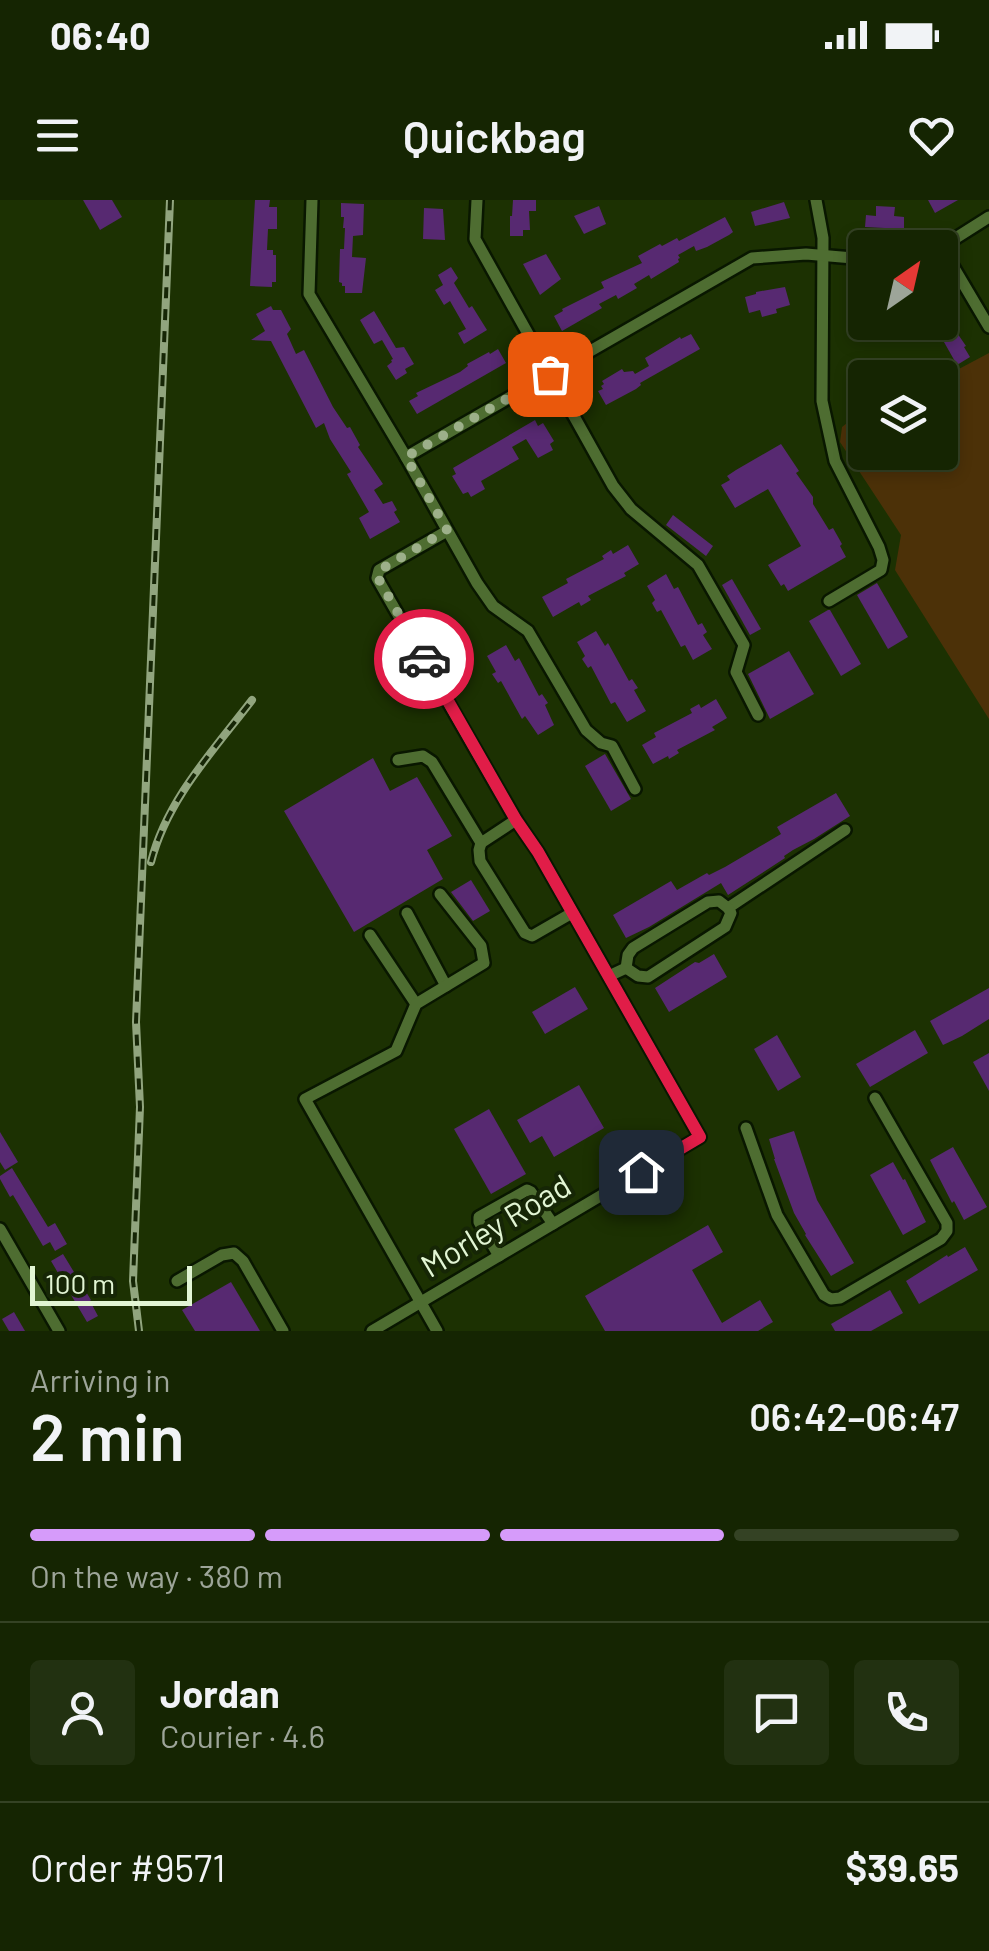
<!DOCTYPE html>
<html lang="en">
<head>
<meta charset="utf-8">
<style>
  body { margin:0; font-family:Barlow,sans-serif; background:#223111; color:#f1f3f6; height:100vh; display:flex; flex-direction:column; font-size:38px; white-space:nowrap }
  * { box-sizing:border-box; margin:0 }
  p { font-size:32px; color:#9da599 }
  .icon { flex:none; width:55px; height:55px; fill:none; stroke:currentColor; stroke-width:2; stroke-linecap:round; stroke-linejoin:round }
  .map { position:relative; height:1131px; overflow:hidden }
  .details { display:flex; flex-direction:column; background:#152502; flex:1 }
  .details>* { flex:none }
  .needle { width:65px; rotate:34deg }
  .fabs { position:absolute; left:848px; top:30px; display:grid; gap:20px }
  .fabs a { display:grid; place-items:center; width:110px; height:110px; border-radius:10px; background:#152502; box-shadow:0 5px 15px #0003,0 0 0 2px #344224; font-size:50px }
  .scale { position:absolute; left:30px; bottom:25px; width:162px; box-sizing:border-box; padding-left:10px; border:5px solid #e2f5d4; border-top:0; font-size:28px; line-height:35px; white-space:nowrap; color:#e2f5d4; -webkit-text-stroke:8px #162606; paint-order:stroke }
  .pin { position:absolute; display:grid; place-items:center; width:85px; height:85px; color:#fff; margin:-42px; border-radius:20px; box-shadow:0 5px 15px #0006 }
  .courier { position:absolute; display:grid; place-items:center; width:100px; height:100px; margin:-50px; border:8px solid #e11d48; border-radius:50%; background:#fff; color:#222; box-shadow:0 2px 12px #0007 }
  .head em { font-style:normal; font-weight:600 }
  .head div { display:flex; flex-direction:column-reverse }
  .head { display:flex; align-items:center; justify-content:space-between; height:170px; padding:0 30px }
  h1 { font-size:65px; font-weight:600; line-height:75px }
  .bar { display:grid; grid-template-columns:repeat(4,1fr); gap:15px 10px; align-content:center; height:120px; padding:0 30px }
  .bar i { height:12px; border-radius:8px; background:#344224 }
  .bar .current { background:#d69bfa }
  .bar p { grid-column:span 4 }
  .line { display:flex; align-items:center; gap:25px; padding:0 30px; border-top:2px solid #344224 }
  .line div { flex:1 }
  .round { display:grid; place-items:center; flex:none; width:105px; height:105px; border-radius:10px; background:#223111 }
  .status { display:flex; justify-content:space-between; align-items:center; height:70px; padding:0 50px; background:#152502; direction:ltr }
  .status svg { height:28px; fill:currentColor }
  header { display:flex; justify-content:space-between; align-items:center; height:130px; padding:0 30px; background:#152502; font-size:45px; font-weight:600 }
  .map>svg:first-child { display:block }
  .green { fill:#4c3108 }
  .building { fill:#572971 }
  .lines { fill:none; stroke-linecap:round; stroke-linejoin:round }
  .minor-casing { stroke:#091700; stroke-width:16 }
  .minor { stroke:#4e6d31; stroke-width:11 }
  .rail-casing { stroke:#91a57e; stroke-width:8 }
  .rail { stroke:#162606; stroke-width:4; stroke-dasharray:11; stroke-linecap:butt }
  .done { stroke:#9db08a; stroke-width:10; stroke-dasharray:0 18 }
  .route { stroke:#e11d48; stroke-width:12 }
  .labels { text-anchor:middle; stroke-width:8; stroke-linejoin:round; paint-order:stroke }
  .street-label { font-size:32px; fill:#e2f5d4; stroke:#162606 }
</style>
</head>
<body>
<div class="status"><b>06:40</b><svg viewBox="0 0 49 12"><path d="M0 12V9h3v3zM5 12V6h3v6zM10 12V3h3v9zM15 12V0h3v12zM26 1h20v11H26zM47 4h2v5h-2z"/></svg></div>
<header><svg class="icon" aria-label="menu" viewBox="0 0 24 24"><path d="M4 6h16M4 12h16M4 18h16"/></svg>Quickbag<svg class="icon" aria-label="heart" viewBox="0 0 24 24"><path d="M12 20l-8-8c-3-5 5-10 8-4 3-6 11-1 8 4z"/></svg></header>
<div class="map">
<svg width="989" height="1131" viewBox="0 0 989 1131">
  <rect width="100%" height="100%" fill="#1c3102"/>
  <polygon class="green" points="989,153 989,519 895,370 901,335 840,242 842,227 851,220 858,224 865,220 865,252 940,252 940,179"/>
  <g class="building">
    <polygon points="83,0 112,0 122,17 100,30"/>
    <polygon points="255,0 270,0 269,7 277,7 277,29 268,29 267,50 273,50 273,55 276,55 276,82 272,82 272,87 250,86"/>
    <polygon points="513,0 536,0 536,11 529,11 530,30 523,30 523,36 510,36 510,16 512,16"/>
    <polygon points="928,0 958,0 935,13"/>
    <polygon points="784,2 790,18 755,26 751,12"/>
    <polygon points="341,3 364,4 363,35 353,36 352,57 366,58 362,93 345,93 345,86 342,86 342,83 339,82 340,49 344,49 345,28 343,28 344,17 341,17"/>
    <polygon points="599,6 606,24 584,34 574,16"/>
    <polygon points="876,6 895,7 894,16 904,17 904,29 865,27 866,15 876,16"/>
    <polygon points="424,8 443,9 445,40 423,39"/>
    <polygon points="725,17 733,32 729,35 707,47 696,51 694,46 678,55 680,58 678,59 679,62 651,79 649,75 634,84 637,88 618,99 616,95 599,104 602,108 562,131 554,116 563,111 562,109 604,88 601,82 642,63 638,56 660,44 662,46 677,38 679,41"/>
    <polygon points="546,54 561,79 540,95 523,64"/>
    <polygon points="451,67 458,78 454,83 469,108 472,106 487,130 464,144 458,133 466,129 450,101 444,105 435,90 443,85 438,75"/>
    <polygon points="785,87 790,105 776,109 777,113 762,117 760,110 749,113 745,97 756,94 756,92"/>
    <polygon points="849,95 865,95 865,124 848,124"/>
    <polygon points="271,106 273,110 281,110 291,129 287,134 296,154 304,150 333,207 347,228 350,227 360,245 358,247 383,284 374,290 383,304 392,301 397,310 394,312 400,322 370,339 359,318 369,312 347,274 351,272 330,239 324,223 316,228 271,141 251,140 265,131 256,114"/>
    <polygon points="374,111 396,148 404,147 414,164 405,169 407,173 396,180 387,166 392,162 391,160 393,159 382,140 374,144 360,120"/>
    <polygon points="953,127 966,146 964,147 970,157 957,165 940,135"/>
    <polygon points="691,134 700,149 640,183 641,185 636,189 606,205 598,191 603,189 601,186 604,184 602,181 622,169 624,172 633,171 635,174 649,166 645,158 680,137 681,139"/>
    <polygon points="498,149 506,163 417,214 409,201 418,196 416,193 460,172 468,166 467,164 489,152 490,154"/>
    <polygon points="888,161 898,178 878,178 874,170"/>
    <polygon points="535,220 538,226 543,223 554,241 550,244 553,250 538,258 526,239 512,247 519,259 481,281 485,289 471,297 468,292 463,294 452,276 456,274 453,268"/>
    <polygon points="781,244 799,271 796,273 813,297 813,304 829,330 833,328 842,344 840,346 846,357 788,391 784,384 781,386 768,365 801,346 768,289 735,308 721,285 730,280 727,276 736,270"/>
    <polygon points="673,315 713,346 706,356 666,325"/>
    <polygon points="628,345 639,364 624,373 626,376 588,396 591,400 581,406 579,402 553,417 542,397 568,383 566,379 604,359 602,356 611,350 613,354"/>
    <polygon points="666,374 674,389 678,387 698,425 702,423 707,432 703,435 712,449 693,460 685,445 681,447 661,410 657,412 652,403 655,400 647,386"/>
    <polygon points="732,379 761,429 750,435 722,385"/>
    <polygon points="877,383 908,437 888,449 857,395"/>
    <polygon points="828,410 830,410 861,464 841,476 809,421"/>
    <polygon points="596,431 605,446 608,443 629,481 632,479 638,488 634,490 646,511 627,522 615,502 611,504 591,466 588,468 582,459 585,456 577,442"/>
    <polygon points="506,445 515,461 519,458 539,496 542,494 548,503 545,505 554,525 538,535 525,516 522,519 501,481 498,483 492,474 496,472 487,456"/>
    <polygon points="789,451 814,494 770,519 748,474"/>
    <polygon points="716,499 727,518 712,527 715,530 677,550 679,553 669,559 668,556 653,564 642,545 656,537 654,533 692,513 690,509 699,504 701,508"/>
    <polygon points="605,554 631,599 611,611 585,566"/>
    <polygon points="373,558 390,591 417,577 452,636 427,650 443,679 354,732 284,611"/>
    <polygon points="836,593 850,616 814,639 793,650 784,656 785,658 728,695 721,683 649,727 626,738 613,715 671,681 677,690 707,673 709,675 725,667 781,634 777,627"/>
    <polygon points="471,680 490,711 473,721 451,692"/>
    <polygon points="714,754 727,777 669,812 655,788 695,762 699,763"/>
    <polygon points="575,787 588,809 545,834 532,812"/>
    <polygon points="989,788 989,819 962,836 943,845 930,821"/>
    <polygon points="915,830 928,853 870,887 856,864"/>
    <polygon points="777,835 801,877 778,891 754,849"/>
    <polygon points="989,853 989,891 973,862"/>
    <polygon points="579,885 604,928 554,957 542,936 530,943 517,920"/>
    <polygon points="489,909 526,974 491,994 454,929"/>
    <polygon points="794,931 817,1000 854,1063 831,1076 805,1035 806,1034 794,1013 774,959 775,959 769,939"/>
    <polygon points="0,932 18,962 5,970 0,962"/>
    <polygon points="953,947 987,1007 964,1020 954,1001 952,1003 930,960"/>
    <polygon points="893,962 903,980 905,979 926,1022 903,1035 870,975"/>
    <polygon points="12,968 48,1027 55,1023 67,1044 55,1051 50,1042 43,1046 13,995 10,997 0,979 0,976"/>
    <polygon points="708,1025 723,1052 692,1070 722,1123 760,1100 773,1122 758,1131 605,1131 585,1096"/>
    <polygon points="965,1047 978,1070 919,1104 906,1081 947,1055 948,1057"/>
    <polygon points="63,1054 91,1100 90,1101 98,1116 87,1122 51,1061"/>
    <polygon points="231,1082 260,1131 195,1131 182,1110"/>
    <polygon points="890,1090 903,1113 871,1131 835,1131 831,1124"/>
    <polygon points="14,1112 25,1131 9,1131 2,1119"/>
  </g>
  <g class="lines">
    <defs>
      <g id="minor">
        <polyline points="312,0 309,94 406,257 477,383 493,406 528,431 586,530 601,543 612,546 635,589"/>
        <polyline points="477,0 475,39 613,286 631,309 698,365 744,445 736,472 758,515"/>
        <polyline points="816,0 823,38 822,201 835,261 879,347 883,360 881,370 829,401"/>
        <polyline points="941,46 989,127"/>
        <polyline points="940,48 989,17"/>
        <polyline points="406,257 752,58 806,54 865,59"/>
        <polyline points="398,560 423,556 432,562 481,643 516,620"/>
        <polyline points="481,643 479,650 480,661 525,733 532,736 572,713"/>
        <polyline points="728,708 845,630"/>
        <polyline points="407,713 446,786"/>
        <polyline points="370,735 416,804"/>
        <polyline points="609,776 626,768 628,755 633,748 708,702 719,701 728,708 731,713 725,727 648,777 638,776 626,768"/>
        <polyline points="746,928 777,1015 824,1095 831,1099 840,1098 941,1039 947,1031 947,1023 875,898"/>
        <polyline points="0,1029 59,1131"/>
        <polyline points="499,1056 479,1022 479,1017 527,990 531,992 553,1024"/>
        <polyline points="177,1081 222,1055 234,1053 243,1061 283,1131"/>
        <polyline points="372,1131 700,937 538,652 516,620 377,378 379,370 447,331"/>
        <polyline points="437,1131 305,899 396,851 416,804 484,763 481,746 440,694"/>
      </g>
    </defs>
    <use href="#minor" class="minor-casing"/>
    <use href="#minor" class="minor"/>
    <defs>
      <g id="rail">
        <path d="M151 662C167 599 214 550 252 500"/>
        <polyline points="139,1131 133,1081 140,907 136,822 170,0"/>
      </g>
    </defs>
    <use href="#rail" class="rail-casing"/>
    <use href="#rail" class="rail"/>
  </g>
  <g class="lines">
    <polyline class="done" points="424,459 378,378 380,370 447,330 406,257 550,174"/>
    <polyline class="route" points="424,459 516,620 538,652 700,937 641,972"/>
  </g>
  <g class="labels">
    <g class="street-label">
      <text transform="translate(496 1026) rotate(-31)" y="11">Morley Road</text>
    </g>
  </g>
</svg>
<div class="fabs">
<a><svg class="needle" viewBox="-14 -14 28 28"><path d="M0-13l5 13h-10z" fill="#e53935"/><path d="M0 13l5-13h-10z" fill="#9da599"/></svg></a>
<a><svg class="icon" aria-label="layers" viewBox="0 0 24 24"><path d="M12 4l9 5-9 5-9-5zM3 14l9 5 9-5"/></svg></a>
</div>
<div class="scale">100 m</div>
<div class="pin" style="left:550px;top:174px;background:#ea580c"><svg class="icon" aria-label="bag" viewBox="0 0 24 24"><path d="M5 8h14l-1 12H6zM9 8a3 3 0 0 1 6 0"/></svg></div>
<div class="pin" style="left:641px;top:972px;background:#1f2937"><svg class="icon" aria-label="home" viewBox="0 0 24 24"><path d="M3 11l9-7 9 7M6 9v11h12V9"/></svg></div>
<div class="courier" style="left:424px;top:459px"><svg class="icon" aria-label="car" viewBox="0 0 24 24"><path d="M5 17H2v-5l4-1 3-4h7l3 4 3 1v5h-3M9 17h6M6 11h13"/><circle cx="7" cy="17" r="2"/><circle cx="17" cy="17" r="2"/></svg></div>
</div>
<section class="details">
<div class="head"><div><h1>2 min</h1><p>Arriving in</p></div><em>06:42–06:47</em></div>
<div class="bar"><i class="current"></i><i class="current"></i><i class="current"></i><i></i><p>On the way · 380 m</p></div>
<div class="line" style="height:180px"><a class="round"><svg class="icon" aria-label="person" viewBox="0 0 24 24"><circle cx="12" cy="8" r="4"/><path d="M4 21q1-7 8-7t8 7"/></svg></a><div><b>Jordan</b><p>Courier · 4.6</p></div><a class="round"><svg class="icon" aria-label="chat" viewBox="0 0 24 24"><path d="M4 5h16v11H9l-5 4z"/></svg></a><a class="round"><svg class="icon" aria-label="phone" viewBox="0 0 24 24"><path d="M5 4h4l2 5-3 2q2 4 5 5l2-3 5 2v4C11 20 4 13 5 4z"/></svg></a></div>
<div class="line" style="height:130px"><div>Order #9571</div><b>$39.65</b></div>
</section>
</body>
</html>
